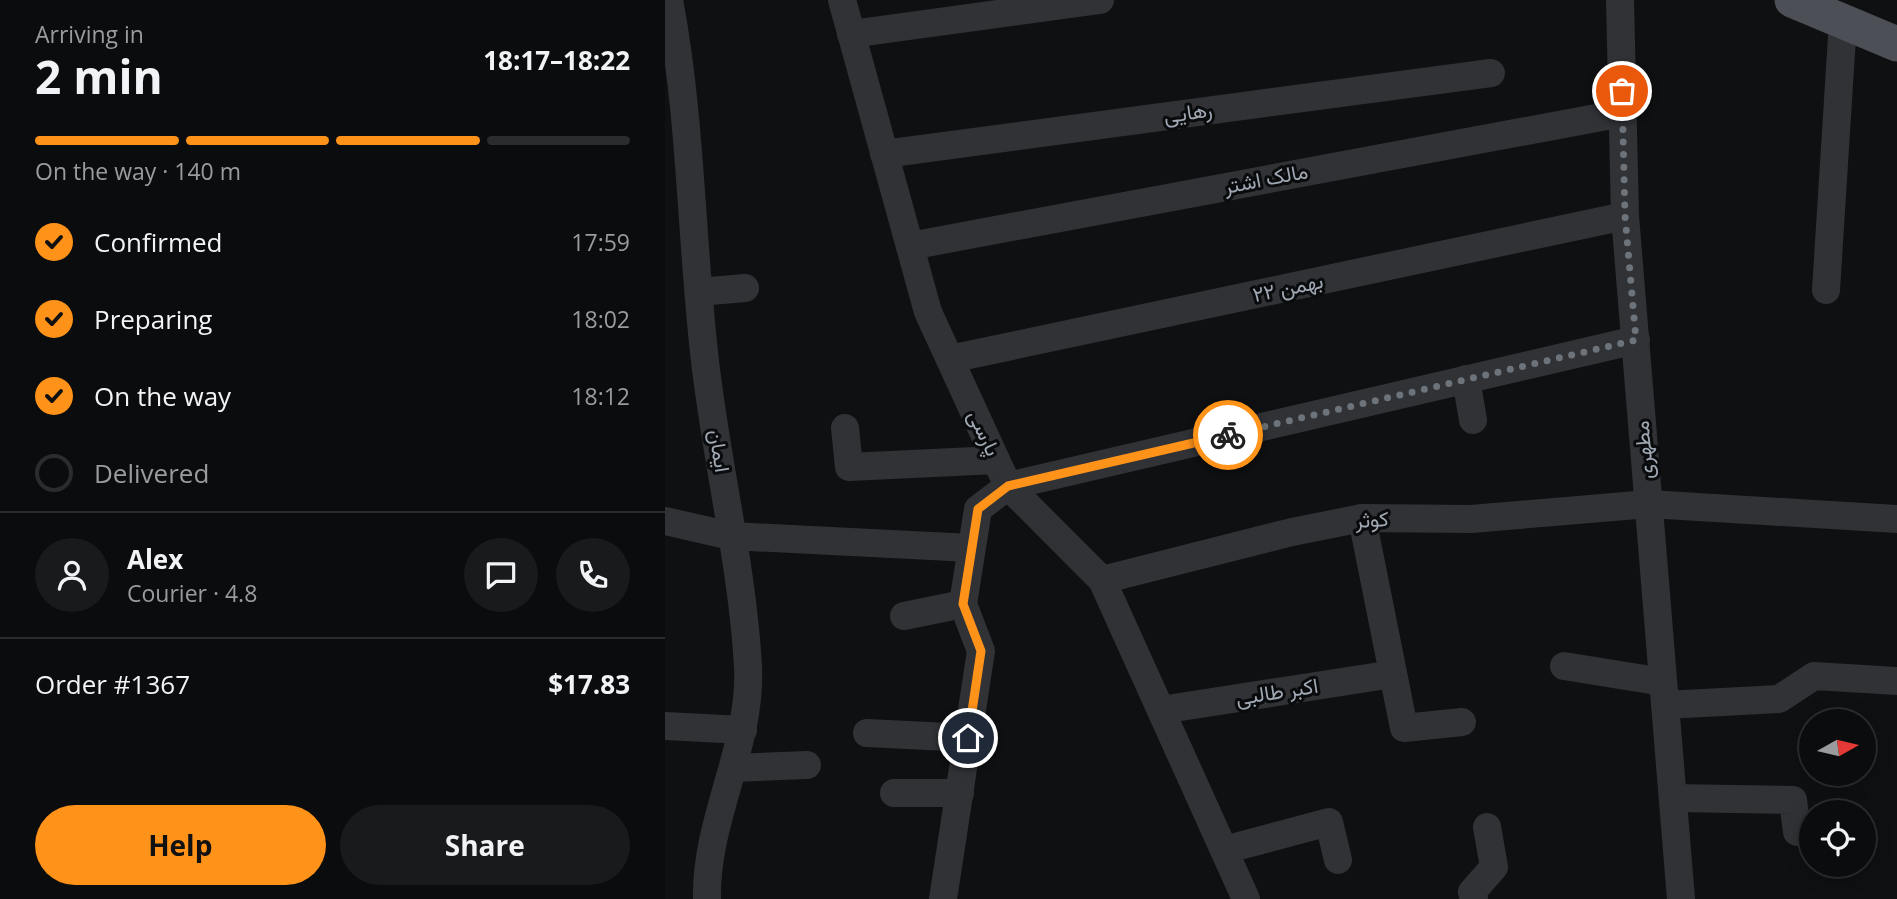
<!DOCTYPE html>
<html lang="en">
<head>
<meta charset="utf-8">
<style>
  body { margin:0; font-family:"Open Sans",Vazirmatn,sans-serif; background:#191a1b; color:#f1f3f6; height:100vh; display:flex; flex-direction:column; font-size:26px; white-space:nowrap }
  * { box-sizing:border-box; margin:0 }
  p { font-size:23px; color:#9a9b9d }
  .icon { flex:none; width:38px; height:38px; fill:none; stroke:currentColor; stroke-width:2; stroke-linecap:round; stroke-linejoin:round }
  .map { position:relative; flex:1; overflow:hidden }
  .details { display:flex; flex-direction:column; background:#0b0c0d; width:665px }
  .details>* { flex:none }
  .needle { width:46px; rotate:82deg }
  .fabs { position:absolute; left:1134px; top:709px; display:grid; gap:14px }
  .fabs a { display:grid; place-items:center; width:77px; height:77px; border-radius:50%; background:#0b0c0d; box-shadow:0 4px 18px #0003,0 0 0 2px #2b2c2e; font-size:35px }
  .pin { position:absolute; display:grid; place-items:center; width:60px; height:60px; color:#fff; margin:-30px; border:4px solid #fff; border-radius:50%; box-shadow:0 2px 7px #0007 }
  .courier { position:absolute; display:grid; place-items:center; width:70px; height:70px; margin:-35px; border:5px solid #ff9319; border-radius:50%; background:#fff; color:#222; box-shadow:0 2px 9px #0007 }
  .head em { font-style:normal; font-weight:700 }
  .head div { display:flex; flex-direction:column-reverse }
  .head { display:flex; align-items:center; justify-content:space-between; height:119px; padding:0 35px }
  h1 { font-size:46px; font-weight:700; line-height:52px }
  .bar { display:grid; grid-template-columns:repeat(4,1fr); gap:10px 7px; align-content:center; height:84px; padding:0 35px }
  .bar i { height:9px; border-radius:5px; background:#2b2c2e }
  .bar .current { background:#ff9319 }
  .bar p { grid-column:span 4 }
  .line { display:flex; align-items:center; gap:18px; padding:0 35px; border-top:2px solid #2b2c2e }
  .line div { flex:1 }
  .round { display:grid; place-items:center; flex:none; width:74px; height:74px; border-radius:37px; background:#191a1b }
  ol { padding:0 35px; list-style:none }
  li { display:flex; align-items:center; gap:21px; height:77px }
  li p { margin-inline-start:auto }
  li .icon { padding:7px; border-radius:50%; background:#ff9319; color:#111; stroke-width:4 }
  li:last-child { color:#9a9b9d }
  li i { width:38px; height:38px; border:4px solid #2b2c2e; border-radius:50% }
  .action { display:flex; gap:14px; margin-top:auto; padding:14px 35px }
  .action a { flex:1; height:80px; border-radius:42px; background:#ff9319; color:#111; font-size:28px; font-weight:700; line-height:80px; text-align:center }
  .action a+a { background:#191a1b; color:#f1f3f6 }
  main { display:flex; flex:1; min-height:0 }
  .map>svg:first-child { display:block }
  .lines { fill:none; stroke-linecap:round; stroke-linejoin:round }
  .minor { stroke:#303236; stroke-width:28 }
  .major { stroke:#4c4f55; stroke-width:35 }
  .done { stroke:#6d737a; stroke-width:7; stroke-dasharray:0 12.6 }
  .route { stroke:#ff9319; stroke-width:9 }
  .labels { text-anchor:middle; stroke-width:6; stroke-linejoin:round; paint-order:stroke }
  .street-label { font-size:21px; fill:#9fa8b3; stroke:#0a0b0c }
</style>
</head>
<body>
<main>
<section class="details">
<div class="head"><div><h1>2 min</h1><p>Arriving in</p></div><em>18:17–18:22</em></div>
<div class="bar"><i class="current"></i><i class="current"></i><i class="current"></i><i></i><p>On the way · 140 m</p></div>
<ol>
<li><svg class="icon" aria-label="check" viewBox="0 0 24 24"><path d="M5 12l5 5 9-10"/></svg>Confirmed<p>17:59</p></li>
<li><svg class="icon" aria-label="check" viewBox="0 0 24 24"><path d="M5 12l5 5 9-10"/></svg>Preparing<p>18:02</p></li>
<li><svg class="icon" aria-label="check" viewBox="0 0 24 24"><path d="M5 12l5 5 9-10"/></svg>On the way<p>18:12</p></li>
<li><i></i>Delivered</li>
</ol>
<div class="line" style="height:126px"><a class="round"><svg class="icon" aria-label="person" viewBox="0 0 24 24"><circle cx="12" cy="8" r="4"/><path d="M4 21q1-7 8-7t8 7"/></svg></a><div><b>Alex</b><p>Courier · 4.8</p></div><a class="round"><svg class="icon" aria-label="chat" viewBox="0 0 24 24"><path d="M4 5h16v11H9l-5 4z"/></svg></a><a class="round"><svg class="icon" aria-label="phone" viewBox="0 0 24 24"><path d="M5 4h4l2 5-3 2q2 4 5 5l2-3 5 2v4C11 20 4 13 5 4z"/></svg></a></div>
<div class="line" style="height:91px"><div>Order #1367</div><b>$17.83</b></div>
<div class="action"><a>Help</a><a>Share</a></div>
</section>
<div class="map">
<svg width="1232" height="899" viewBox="0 0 1232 899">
  <rect width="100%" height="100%" fill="#0f1011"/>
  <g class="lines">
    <g class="minor">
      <path d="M4 0C26 116 26 235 39 352 50 457 77 561 83 666 87 746 40 820 42 899"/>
      <polyline points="177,0 263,312 343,486 437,580 581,899"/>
      <polyline points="955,0 960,216 1016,899"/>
      <polyline points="186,34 435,0"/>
      <polyline points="219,154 826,73"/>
      <polyline points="245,246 958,113"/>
      <polyline points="1161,290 1178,21"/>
      <polyline points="34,292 80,288"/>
      <polyline points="285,359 960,216"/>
      <polyline points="801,379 808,420"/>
      <polyline points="180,428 184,467 331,460"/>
      <polyline points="697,518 739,728 797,722"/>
      <polyline points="0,521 66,536 306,548"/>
      <polyline points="437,580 627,532 697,518 806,519 984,504 1232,519"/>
      <polyline points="239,616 298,604"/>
      <polyline points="899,666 998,682"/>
      <polyline points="1000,705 1114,699 1149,676 1232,681"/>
      <polyline points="496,710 728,674"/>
      <polyline points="0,726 78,730"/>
      <polyline points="202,733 303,738"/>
      <polyline points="68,768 142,765"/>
      <polyline points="229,793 295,793"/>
      <polyline points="1008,798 1128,800 1132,832"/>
      <polyline points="559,850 664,822 673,860"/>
      <polyline points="278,899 316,651 298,604 313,509 343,486 971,340"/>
      <polyline points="809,899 807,892 829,867 822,827"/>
    </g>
    <polyline class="major" points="1127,0 1232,44"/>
  </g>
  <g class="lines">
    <polyline class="done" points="563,435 971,340 960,216 957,91"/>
    <polyline class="route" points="303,738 316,651 298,604 313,509 343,486 563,435"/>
  </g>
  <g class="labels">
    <g class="street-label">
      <text transform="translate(523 113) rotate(-8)" y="7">رهایی</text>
      <text transform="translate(601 179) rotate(-11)" y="7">مالک اشتر</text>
      <text transform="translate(623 288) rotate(-12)" y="7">۲۲ بهمن</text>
      <text transform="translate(319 433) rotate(65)" y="7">پارسی</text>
      <text transform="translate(979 450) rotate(-95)" y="7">مطهری</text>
      <text transform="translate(54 451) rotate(81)" y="7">ایمان</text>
      <text transform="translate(707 520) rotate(-3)" y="7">کوثر</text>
      <text transform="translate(612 692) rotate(-9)" y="7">اکبر طالبی</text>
    </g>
  </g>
</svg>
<div class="fabs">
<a><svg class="needle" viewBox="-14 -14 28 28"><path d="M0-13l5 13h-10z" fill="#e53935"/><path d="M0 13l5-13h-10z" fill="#9a9b9d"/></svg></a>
<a><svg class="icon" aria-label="locate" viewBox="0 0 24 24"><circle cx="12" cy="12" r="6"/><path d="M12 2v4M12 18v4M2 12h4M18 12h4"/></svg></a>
</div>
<div class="pin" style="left:957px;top:91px;background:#ea580c"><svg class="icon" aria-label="bag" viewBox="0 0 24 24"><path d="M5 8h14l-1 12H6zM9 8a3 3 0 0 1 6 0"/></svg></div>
<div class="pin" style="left:303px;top:738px;background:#1f2937"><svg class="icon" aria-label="home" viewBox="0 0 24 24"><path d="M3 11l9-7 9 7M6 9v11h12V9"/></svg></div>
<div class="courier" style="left:563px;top:435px"><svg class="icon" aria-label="bike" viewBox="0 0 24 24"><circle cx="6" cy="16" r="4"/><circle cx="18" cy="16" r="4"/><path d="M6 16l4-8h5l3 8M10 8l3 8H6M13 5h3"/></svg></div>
</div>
</main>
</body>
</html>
